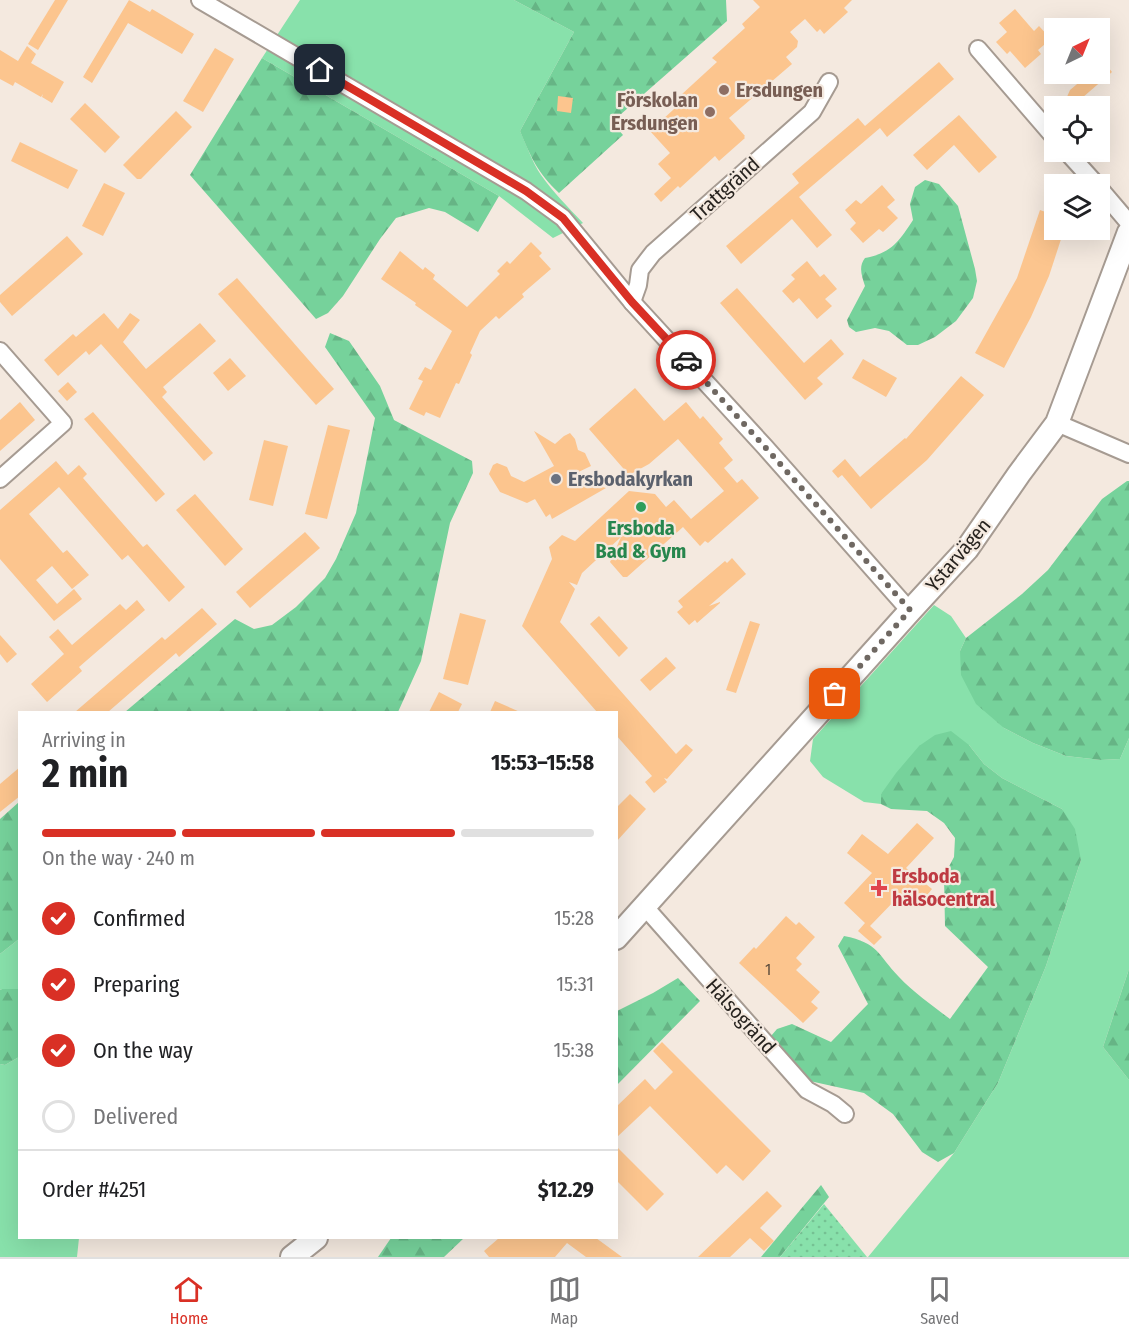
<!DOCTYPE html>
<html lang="en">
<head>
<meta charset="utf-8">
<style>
  body { margin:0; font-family:"Fira Sans Condensed",sans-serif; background:#f6f6f6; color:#202124; height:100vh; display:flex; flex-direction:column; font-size:22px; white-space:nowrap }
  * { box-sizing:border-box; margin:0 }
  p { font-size:20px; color:#757577 }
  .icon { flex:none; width:33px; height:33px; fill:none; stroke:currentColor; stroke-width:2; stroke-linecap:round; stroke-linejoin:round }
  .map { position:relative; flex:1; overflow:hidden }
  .drawer { position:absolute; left:18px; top:711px; width:600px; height:528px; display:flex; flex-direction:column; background:#fff; border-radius:0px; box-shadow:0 6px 24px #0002 }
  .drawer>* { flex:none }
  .needle { width:39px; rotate:43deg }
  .tools { position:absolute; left:1044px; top:18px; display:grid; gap:12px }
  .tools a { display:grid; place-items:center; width:66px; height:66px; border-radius:0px; background:#fff; box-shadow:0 6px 24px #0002; font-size:30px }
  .pin { position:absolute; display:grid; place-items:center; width:51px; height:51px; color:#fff; margin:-26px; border-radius:12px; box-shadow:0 3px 9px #0006 }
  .courier { position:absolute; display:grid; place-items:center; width:60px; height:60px; margin:-30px; border:4px solid #d93025; border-radius:50%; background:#fff; color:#222; box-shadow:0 2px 8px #0007 }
  .head em { font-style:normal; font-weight:700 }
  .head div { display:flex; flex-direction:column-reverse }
  .head { display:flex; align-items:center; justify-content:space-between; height:102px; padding:0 24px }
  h1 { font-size:39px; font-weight:700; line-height:45px }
  .bar { display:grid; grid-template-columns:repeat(4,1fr); gap:9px 6px; align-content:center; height:72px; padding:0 24px }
  .bar i { height:8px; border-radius:4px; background:#e0e0e0 }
  .bar .current { background:#d93025 }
  .bar p { grid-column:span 4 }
  .line { display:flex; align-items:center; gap:15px; padding:0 24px; border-top:2px solid #e0e0e0 }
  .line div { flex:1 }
  ol { padding:0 24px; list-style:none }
  li { display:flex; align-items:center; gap:18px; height:66px }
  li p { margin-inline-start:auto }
  li .icon { padding:6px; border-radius:50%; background:#d93025; color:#fff; stroke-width:4 }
  li:last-child { color:#757577 }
  li i { width:33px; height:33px; border:3px solid #e0e0e0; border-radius:50% }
  .tab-bar { display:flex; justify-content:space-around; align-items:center; height:84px; border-top:2px solid #e0e0e0; background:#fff; font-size:16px; color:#757577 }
  .tab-bar a { display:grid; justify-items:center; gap:3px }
  .tab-bar .current { color:#d93025 }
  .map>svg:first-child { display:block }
  .grass { fill:#88e1ab }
  .forest { fill:url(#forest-firs) }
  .park { fill:url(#park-dots) }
  .building { fill:#fcc58e }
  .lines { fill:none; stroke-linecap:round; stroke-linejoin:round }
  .street-casing { stroke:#a69b92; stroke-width:20 }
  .secondary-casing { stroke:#a69b92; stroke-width:26 }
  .street { stroke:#fff; stroke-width:16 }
  .secondary { stroke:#fff; stroke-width:22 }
  .done { stroke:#6f6862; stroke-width:6; stroke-dasharray:0 10.8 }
  .route { stroke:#d93025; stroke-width:8 }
  .education-dot { fill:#8d6e63; stroke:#f4e9df; stroke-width:2 }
  .worship-dot { fill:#6b7280; stroke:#f4e9df; stroke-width:2 }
  .leisure-dot { fill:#2e9e5b; stroke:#f4e9df; stroke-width:2 }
  .health-dot { fill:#e0444e; stroke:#f4e9df; stroke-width:2 }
  .labels { text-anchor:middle; stroke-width:4.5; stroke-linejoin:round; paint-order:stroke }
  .number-label { font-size:16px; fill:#5c4c3b }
  .education-label { font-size:20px; font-weight:bold; fill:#785e54; stroke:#f4e9df; text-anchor:start }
  .street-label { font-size:20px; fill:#27231f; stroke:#f4e9df }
  .worship-label { font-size:20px; font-weight:bold; fill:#5b616d; stroke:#f4e9df; text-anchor:start }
  .leisure-label { font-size:20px; font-weight:bold; fill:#27864d; stroke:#f4e9df }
  .health-label { font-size:20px; font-weight:bold; fill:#be3a42; stroke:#f4e9df; text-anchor:start }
</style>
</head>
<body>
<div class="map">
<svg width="1129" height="1257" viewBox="0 0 1129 1257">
  <defs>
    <pattern id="forest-firs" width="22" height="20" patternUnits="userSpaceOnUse" patternTransform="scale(1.5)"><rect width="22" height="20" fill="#76d29b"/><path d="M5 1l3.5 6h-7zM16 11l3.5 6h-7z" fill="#66b485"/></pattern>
    <pattern id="park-dots" width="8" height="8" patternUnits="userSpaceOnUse" patternTransform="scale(1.5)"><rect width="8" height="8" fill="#88e1ab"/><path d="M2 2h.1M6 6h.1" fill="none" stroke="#75c193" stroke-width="1.8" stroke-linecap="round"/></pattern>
  </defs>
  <rect width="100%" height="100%" fill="#f4e9df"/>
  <g class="grass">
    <path d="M300 0H514L574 32 520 131C527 146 532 162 541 175 553 192 568 207 583 223L553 238 499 196 262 58Z"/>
    <polygon points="934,605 951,616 966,638 960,651 1004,728 1033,743 1066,756 1101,760 1120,759 1129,738 1129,969 1103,1047 1129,1080 1129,1257 868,1257 954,1153 998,1083 1046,966 1081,860 1062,809 1002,778 984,764 969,745 881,794 881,804 864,802 823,777 810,761 813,739"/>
    <polygon points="19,939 19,989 2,989 0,990 0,954"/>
    <polygon points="19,1057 20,1238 79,1238 77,1257 0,1257 0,1064 5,1065"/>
  </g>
  <g class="forest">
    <path d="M514 0H726L727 21 612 122 623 135 559 193C538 173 531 158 520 131L574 32Z"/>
    <polygon points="262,58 499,196 478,232 445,212 429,208 396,218 380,239 343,296 328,313 316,319 190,175"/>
    <path d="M925 180 939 184 958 206 975 269 977 281 973 298 956 321 935 337 918 345H907L889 331 875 328 856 332 849 327 847 320 865 286C862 276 858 267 865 258 892 253 899 241 913 220L910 204 915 187Z"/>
    <polygon points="330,333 349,341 380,386 394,420 472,461 473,473 450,523 421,661 398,712 125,712 235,619 254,629 272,625 296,607 325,578 336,559 356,513 375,418 325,347"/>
    <polygon points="1127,481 1129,481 1129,738 1120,759 1101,760 1066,756 1033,743 1004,728 976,704 961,675 960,651 966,638 1022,594 1048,570 1102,499"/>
    <path d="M951 731 969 745 984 764 1002 778 1062 809 1075 829 1081 860 1046 966 998 1083 954 1153 938 1162 922 1152 893 1114 864 1093 796 1078 765 1043 777 1029 792 1024 831 1042 868 1004 838 946 844 936C879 943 877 954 899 977 913 992 933 1006 950 1019L988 967 945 926 944 876 954 857 955 838 944 823 927 811 891 809 881 804V794L896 773 919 746 935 735Z"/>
    <polygon points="19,802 19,939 0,954 0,819"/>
    <polygon points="1129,969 1129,1080 1103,1047"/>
    <polygon points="678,978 700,1001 617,1085 617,1011 653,993"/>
    <polygon points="2,989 20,989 19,1057 5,1065 0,1064 0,990"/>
    <polygon points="821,1185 829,1197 780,1257 761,1257"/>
    <polygon points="391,1238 464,1238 444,1257 378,1257"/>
  </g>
  <polygon class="park" points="824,1204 867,1257 780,1257"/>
  <g class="building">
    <polygon points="55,0 68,0 38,50 28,44"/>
    <polygon points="129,0 150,12 152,9 194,34 182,54 128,23 92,83 83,77"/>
    <polygon points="753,0 852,0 844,8 848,12 824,34 820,29 817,32 805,19 790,32 798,41 797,47 786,57 792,64 729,118 745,136 744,137 745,138 719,161 715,156 680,188 678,186 661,202 654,194 671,178 658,164 670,153 650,131 685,99 681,95 717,62 712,58 745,28 742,24 760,7"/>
    <polygon points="1015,9 1034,31 1039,26 1051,39 1038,50 1041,54 1025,68 1010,51 1007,54 996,42 1007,32 999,23"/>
    <polygon points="27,46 36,54 31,63 64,82 52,103 42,97 43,94 41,97 15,82 13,86 0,79 0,50 18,61"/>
    <polygon points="215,48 234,59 203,112 183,101"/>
    <polygon points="1100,57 1112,72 1082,98 1078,106 1063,106 1070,90 1089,74 1100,74"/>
    <polygon points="939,62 954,79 887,137 880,128 799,197 832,235 817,248 792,219 741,264 726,246 799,183 792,174 858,118 865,126"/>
    <polygon points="558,96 573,98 571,113 557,111"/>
    <polygon points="85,103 120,137 105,153 70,119"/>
    <polygon points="176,111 192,127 141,179 137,179 123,165"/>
    <polygon points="959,115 997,157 979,173 954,145 927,170 913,155"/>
    <polygon points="20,142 78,170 68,189 11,161"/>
    <polygon points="104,183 125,193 103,236 82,226"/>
    <polygon points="882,185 895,200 887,207 898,218 883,232 879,229 863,243 850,229 856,223 845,210 856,200 861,204"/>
    <polygon points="1040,210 1054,215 1054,230 1064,230 1049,276 1031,317 1004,368 975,353 1017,278"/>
    <polygon points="67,236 83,254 12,316 0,302 0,295"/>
    <polygon points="531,242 542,253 539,256 551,269 522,294 524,297 499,319 496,316 480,331 470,353 472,355 459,384 456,383 440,418 426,412 424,416 409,409 423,381 418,379 425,367 431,370 452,331 415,305 416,303 381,279 400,251 423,270 425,267 435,275 433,279 467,307 500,274 497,271 507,261 510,264"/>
    <polygon points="807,261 820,277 824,274 837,289 825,299 832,306 817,319 799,298 793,303 782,291 795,279 791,275"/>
    <polygon points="237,278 334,389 316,405 218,294"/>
    <polygon points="737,288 804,363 831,339 844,354 817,378 823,384 805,400 720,303"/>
    <polygon points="104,313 118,329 130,313 140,320 123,342 146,369 200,323 216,341 163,387 167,392 162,397 213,453 204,461 101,344 89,355 86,351 58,376 44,360 73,334 76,337"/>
    <polygon points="230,358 246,376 228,391 213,373"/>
    <polygon points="863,359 897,378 886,397 852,378"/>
    <polygon points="961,376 984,395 927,460 871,509 842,475 838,478 832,471 845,459 860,477 905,438 906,439"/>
    <polygon points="68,382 77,392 67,401 58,391"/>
    <polygon points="635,388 664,421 686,402 700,419 703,416 723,439 719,443 733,460 724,468 737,483 742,479 759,498 708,543 705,541 700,546 683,527 627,577 623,577 610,562 621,537 582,573 577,585 569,582 575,589 560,622 676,754 686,744 693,750 667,779 664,778 667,782 654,793 645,782 652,776 616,735 616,712 597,712 522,626 552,559 549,547 562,535 575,541 629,491 655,494 666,507 674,500 691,519 724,491 678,439 649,464 629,475 589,429"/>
    <polygon points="20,402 35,420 0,451 0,420"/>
    <polygon points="93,412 165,494 156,502 84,419"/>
    <polygon points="328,425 350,430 327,519 305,514"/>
    <polygon points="534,431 555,444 564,436 570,433 575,439 578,450 585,453 591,466 568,477 606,488 552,519 550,514 546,517 535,499 527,503 500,492 489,474 493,465 497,463 507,467 511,476 524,482 554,466"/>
    <polygon points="264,440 288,446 273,506 249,500"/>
    <polygon points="56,461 68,475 79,465 87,474 83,478 143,547 147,544 185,587 169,602 128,555 122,560 59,487 29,514 63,553 67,550 89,575 72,589 52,566 36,580 57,604 74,589 82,599 54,621 0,559 0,510"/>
    <polygon points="195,494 243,549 225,566 176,510"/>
    <polygon points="305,532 320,548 250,608 236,592"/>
    <polygon points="732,558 746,574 709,606 720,602 720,603 697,623 695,620 689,625 677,612 683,607 678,601 725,561 727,563"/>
    <polygon points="137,600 145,610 79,667 82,671 47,702 31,684 64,654 49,637 58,629 72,645 120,604 126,610"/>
    <polygon points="202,608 217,624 179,657 176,653 108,712 75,712 162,637 165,640"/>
    <polygon points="460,613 486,620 468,685 443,679"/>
    <polygon points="599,616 628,648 619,657 590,624"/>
    <polygon points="750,621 760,624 736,693 726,690"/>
    <polygon points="0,635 17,654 7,663 0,654"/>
    <polygon points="666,657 676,668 650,691 640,680"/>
    <polygon points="439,692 462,704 458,712 429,712"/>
    <polygon points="495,701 520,712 490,712"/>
    <polygon points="20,767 20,796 0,812 0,784"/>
    <polygon points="630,794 646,809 616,842 616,808"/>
    <polygon points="917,823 934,838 906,868 932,889 917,908 900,895 870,926 882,937 874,945 858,931 865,923 844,903 872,873 847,853 862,834 888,854"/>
    <polygon points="786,916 796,925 799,922 815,937 796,958 802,964 796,970 820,992 811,1002 818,1008 803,1023 739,963 754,947 756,949"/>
    <polygon points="662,1042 771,1151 743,1181 726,1165 717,1174 650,1106 616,1138 616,1107 645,1079 655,1090 673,1072 653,1051"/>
    <polygon points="616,1146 664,1194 647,1211 616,1180"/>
    <polygon points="767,1191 782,1206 760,1228 774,1241 764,1251 750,1238 730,1257 698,1257"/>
    <polygon points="499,1238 596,1238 622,1257 586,1257 567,1243 555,1257 489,1257 484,1251"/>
  </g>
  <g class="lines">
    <defs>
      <g id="street">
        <polyline points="200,0 526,191 563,218 632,302 765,447 910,611"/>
        <polyline points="978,49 1054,137"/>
        <polyline points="1067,152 1096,184"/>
        <polyline points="1100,189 1129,223"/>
        <polyline points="632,302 638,285 640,270 653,253 812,112 829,82"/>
        <polyline points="0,351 63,423 0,479"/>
        <polyline points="1057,423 1129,454"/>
        <polyline points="645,907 807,1090 833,1104 845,1114"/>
      </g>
      <g id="secondary">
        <polyline points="616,938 910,611 967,549 1019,474 1057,423 1129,232"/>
        <polyline points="292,1257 316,1238"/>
      </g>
    </defs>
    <use href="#street" class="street-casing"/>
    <use href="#secondary" class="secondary-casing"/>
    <use href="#street" class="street"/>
    <use href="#secondary" class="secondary"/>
  </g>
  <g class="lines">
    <polyline class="done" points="686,360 765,447 910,610 835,694"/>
    <polyline class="route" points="320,70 526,191 563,218 632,302 686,360"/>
  </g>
  <g class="education-dot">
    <circle cx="724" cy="90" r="6"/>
    <circle cx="710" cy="112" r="6"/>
  </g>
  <circle class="worship-dot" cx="556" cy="479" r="6"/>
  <circle class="leisure-dot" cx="641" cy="507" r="6"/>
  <path class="health-dot" d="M876 879h6v6h6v6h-6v6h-6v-6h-6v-6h6z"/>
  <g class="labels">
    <g class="number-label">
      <text x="768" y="975">1</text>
    </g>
    <g class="education-label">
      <text x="736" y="97">Ersdungen</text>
      <text x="698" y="107" text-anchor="end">Förskolan<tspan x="698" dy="23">Ersdungen</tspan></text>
    </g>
    <g class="street-label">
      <text transform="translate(725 189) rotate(-42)" y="7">Trattgränd</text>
      <text transform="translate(958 555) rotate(-50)" y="7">Ystarvägen</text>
      <text transform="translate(741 1016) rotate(48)" y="7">Hälsogränd</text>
    </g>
    <g class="worship-label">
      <text x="568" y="486">Ersbodakyrkan</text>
    </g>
    <g class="leisure-label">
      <text x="641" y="535">Ersboda<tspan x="641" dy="23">Bad &amp; Gym</tspan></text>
    </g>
    <g class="health-label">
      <text x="892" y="883">Ersboda<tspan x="892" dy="23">hälsocentral</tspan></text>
    </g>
  </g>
</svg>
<div class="tools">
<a><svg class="needle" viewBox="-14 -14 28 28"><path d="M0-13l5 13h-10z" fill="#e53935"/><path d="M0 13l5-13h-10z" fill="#757577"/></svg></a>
<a><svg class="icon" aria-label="locate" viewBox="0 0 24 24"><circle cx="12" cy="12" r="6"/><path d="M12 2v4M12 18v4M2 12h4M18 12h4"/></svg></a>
<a><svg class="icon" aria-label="layers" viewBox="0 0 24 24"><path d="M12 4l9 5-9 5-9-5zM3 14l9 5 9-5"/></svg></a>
</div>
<div class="pin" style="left:835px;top:694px;background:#ea580c"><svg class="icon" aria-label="bag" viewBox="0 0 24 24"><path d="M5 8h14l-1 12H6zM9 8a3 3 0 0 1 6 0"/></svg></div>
<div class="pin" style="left:320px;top:70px;background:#1f2937"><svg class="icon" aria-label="home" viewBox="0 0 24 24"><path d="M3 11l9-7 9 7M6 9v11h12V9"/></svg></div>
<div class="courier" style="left:686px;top:360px"><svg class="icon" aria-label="car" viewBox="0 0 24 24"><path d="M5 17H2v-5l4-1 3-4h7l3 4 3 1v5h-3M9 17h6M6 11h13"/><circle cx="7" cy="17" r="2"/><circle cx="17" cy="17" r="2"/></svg></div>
<section class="drawer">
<div class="head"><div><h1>2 min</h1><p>Arriving in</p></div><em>15:53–15:58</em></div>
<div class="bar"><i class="current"></i><i class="current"></i><i class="current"></i><i></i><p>On the way · 240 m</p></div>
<ol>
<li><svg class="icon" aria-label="check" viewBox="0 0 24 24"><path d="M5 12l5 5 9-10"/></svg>Confirmed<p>15:28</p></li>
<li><svg class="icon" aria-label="check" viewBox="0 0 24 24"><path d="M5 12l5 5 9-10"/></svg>Preparing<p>15:31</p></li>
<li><svg class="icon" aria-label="check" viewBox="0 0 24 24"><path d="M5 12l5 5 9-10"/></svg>On the way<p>15:38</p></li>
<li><i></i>Delivered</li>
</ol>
<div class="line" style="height:78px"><div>Order #4251</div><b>$12.29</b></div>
</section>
</div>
<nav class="tab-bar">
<a class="current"><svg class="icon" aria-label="home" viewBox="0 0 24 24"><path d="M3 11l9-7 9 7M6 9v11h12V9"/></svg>Home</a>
<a><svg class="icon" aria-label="map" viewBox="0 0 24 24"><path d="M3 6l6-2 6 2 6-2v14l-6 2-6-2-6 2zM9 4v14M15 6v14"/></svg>Map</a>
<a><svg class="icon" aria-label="saved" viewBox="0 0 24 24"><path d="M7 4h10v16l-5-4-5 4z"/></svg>Saved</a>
</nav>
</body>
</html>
